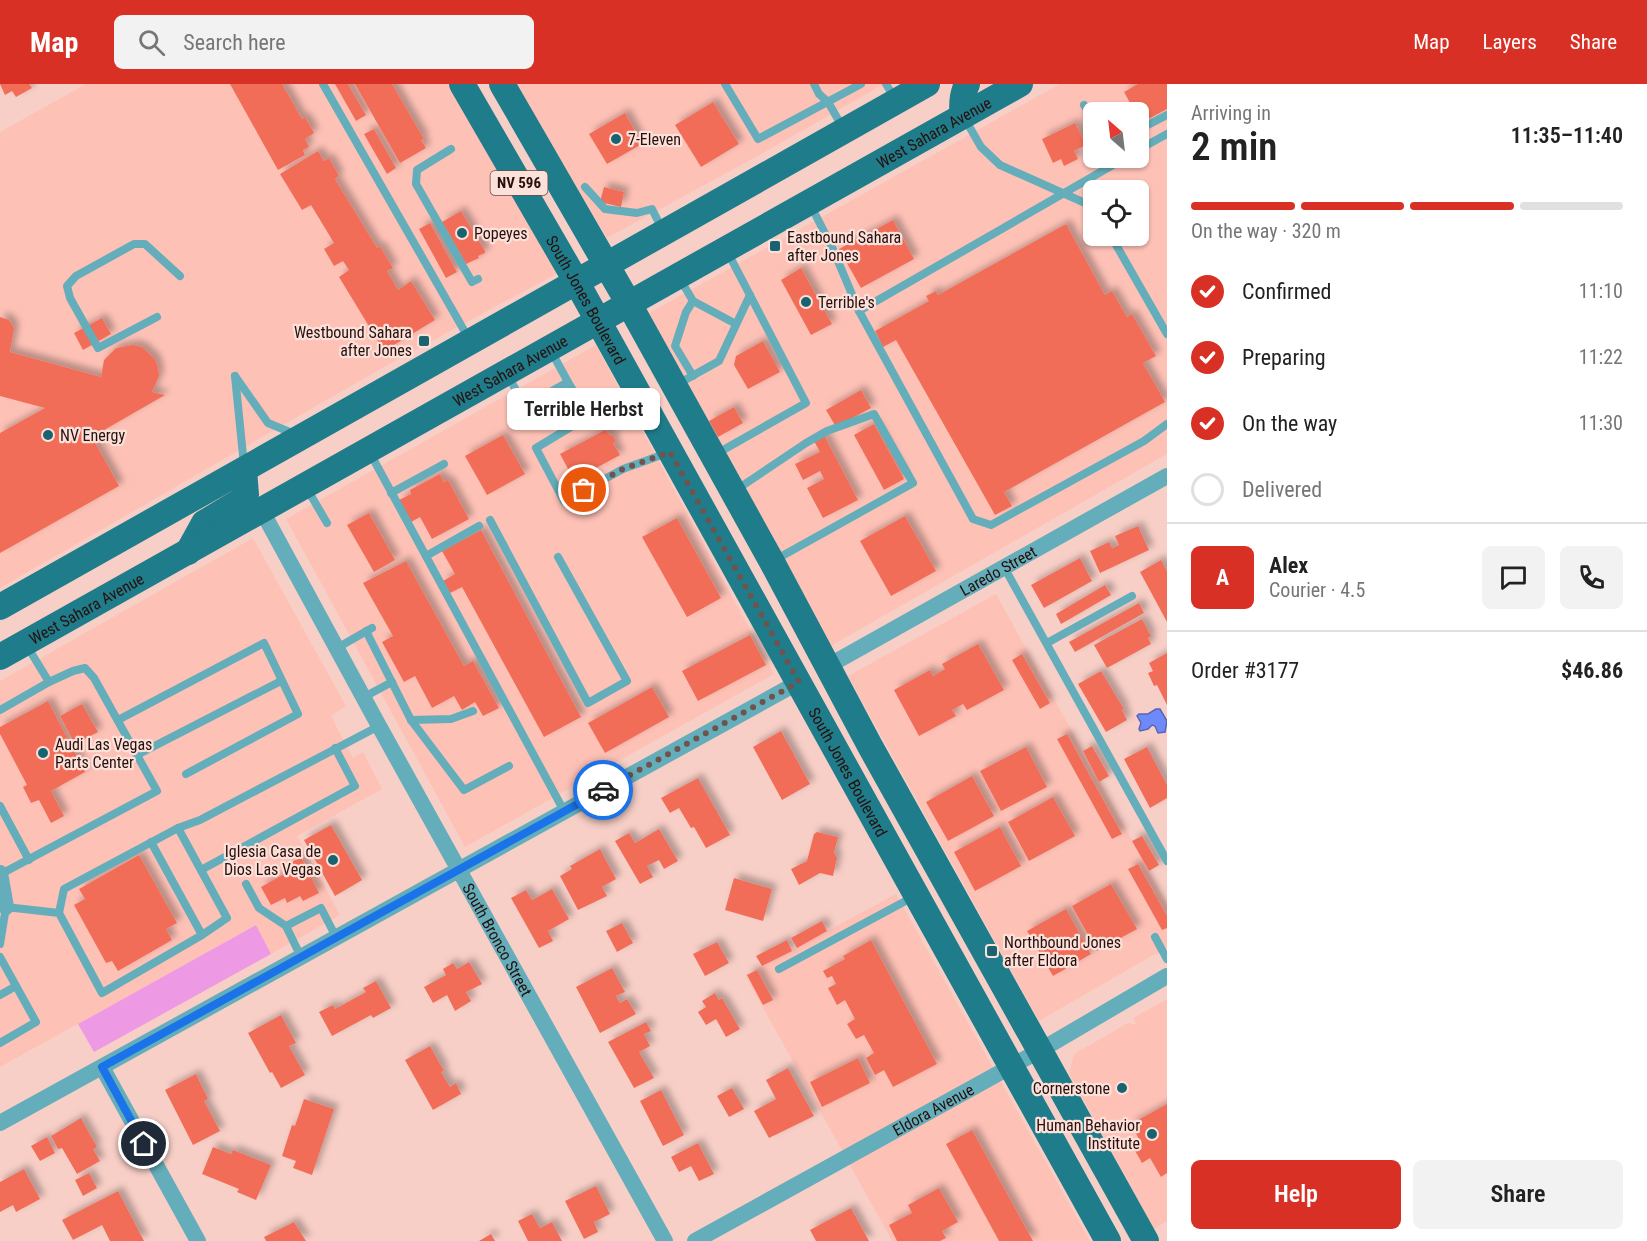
<!DOCTYPE html>
<html lang="en">
<head>
<meta charset="utf-8">
<style>
  body { margin:0; font-family:"Roboto Condensed",sans-serif; background:#f2f2f2; color:#222; height:100vh; display:flex; flex-direction:column; font-size:22px; white-space:nowrap }
  * { box-sizing:border-box; margin:0 }
  p { font-size:20px; color:#767676 }
  .icon { flex:none; width:33px; height:33px; fill:none; stroke:currentColor; stroke-width:2; stroke-linecap:round; stroke-linejoin:round }
  .map { position:relative; flex:1; overflow:hidden }
  .drawer { display:flex; flex-direction:column; background:#fff; width:480px }
  .drawer>* { flex:none }
  .needle { width:39px; rotate:332deg }
  .buttons { position:absolute; left:1083px; top:18px; display:grid; gap:12px }
  .buttons a { display:grid; place-items:center; width:66px; height:66px; border-radius:9px; background:#fff; box-shadow:0 2px 4px #0004; font-size:30px }
  .pin { position:absolute; display:grid; place-items:center; width:51px; height:51px; color:#fff; margin:-26px; border:3px solid #fff; border-radius:50%; box-shadow:0 2px 6px #0007 }
  .courier { position:absolute; display:grid; place-items:center; width:60px; height:60px; margin:-30px; border:4px solid #1a73e8; border-radius:50%; background:#fff; color:#222; box-shadow:0 2px 8px #0007 }
  .bubble { position:absolute; height:42px; border-radius:9px; background:#fff; box-shadow:0 2px 4px #0004; font-size:20px; font-weight:600; line-height:42px; text-align:center }
  .overview em { font-style:normal; font-weight:600 }
  .overview div { display:flex; flex-direction:column-reverse }
  .overview { display:flex; align-items:center; justify-content:space-between; height:102px; padding:0 24px }
  h1 { font-size:39px; font-weight:600; line-height:45px }
  .bar { display:grid; grid-template-columns:repeat(4,1fr); gap:9px 6px; align-content:center; height:72px; padding:0 24px }
  .bar i { height:8px; border-radius:4px; background:#e0e0e0 }
  .bar .current { background:#d93025 }
  .bar p { grid-column:span 4 }
  .line { display:flex; align-items:center; gap:15px; padding:0 24px; border-top:2px solid #e0e0e0 }
  .line div { flex:1 }
  .round { display:grid; place-items:center; flex:none; width:63px; height:63px; border-radius:9px; background:#f2f2f2 }
  ol { padding:0 24px; list-style:none }
  li { display:flex; align-items:center; gap:18px; height:66px }
  li p { margin-inline-start:auto }
  li .icon { padding:6px; border-radius:50%; background:#d93025; color:#fff; stroke-width:4 }
  li:last-child { color:#767676 }
  li i { width:33px; height:33px; border:3px solid #e0e0e0; border-radius:50% }
  .cta { display:flex; gap:12px; margin-top:auto; padding:12px 24px }
  .cta a { flex:1; height:69px; border-radius:9px; background:#d93025; color:#fff; font-size:24px; font-weight:600; line-height:69px; text-align:center }
  .cta a+a { background:#f2f2f2; color:#222 }
  header { display:flex; align-items:center; gap:36px; box-sizing:border-box; height:84px; padding:0 30px; background:#d93025; color:#fff }
  header strong { font-size:28px }
  nav { display:flex; gap:33px; margin-inline-start:auto; font-size:21px }
  .search { width:420px; height:54px; background:#f2f2f2; display:flex; align-items:center; gap:15px; box-sizing:border-box; padding:0 21px; border-radius:9px; color:#767676; font-size:22px }
  main { display:flex; flex:1; min-height:0 }
  .map>svg:first-child { display:block }
  .built { fill:#fec1b6; fill-rule:evenodd }
  .green { fill:#ed99e4 }
  .water { fill:#6e8afa; stroke:#5965b3; stroke-width:1.5 }
  .building { fill:#f26d59; filter:url(#shadow) }
  .lines { fill:none; stroke-linecap:round; stroke-linejoin:round }
  .service { stroke:#64adba; stroke-width:8 }
  .minor { stroke:#64adba; stroke-width:16 }
  .primary { stroke:#1e7c8b; stroke-width:26 }
  .done { stroke:#70534d; stroke-width:6; stroke-dasharray:0 10.8 }
  .route { stroke:#1a73e8; stroke-width:8 }
  .poi-dot { fill:#18636f; stroke:#fce0da; stroke-width:2 }
  .labels { text-anchor:middle; stroke-width:4.5; stroke-linejoin:round; paint-order:stroke }
  .shield { fill:#fce0da; stroke:#674e4a; stroke-width:1.5 }
  .shield-label { font-size:15px; font-weight:bold; fill:#27100c }
  .street-label { font-size:16px; fill:#27100c; stroke:#fce0da }
  .poi-label { font-size:16px; fill:#27100c; stroke:#fce0da; text-anchor:start }
</style>
</head>
<body>
<header>
<strong>Map</strong>
<div class="search"><svg class="icon" aria-label="search" viewBox="0 0 24 24"><circle cx="10" cy="10" r="6"/><path d="M15 15l6 6"/></svg>Search here</div>
<nav><a>Map</a><a>Layers</a><a>Share</a></nav>
</header>
<main>
<div class="map">
<svg width="1167" height="1157" viewBox="0 0 1167 1157">
  <defs>
    <filter id="shadow"><feDropShadow dx="5" dy="-5" stdDeviation="3" flood-color="#0004"/></filter>
  </defs>
  <rect width="100%" height="100%" fill="#f8cfc7"/>
  <g class="built">
    <polygon points="86,0 449,0 558,189 389,280 0,504 0,48"/>
    <polygon points="515,0 884,0 754,74 607,154"/>
    <path d="M1060 0H1167V370L829 563 646 231ZM1094 28H1138V74H1094ZM1094 106H1138V152H1094Z"/>
    <polygon points="596,261 774,590 465,763 286,435"/>
    <polygon points="253,454 346,622 331,632 353,674 363,668 382,705 297,752 340,831 271,870 256,841 0,983 0,597"/>
    <polygon points="996,510 1167,819 1167,863 1039,937 848,592"/>
    <polygon points="896,810 1090,1157 892,1157 745,891"/>
    <polygon points="1167,915 1167,1137 1154,1145 1069,989 1074,970 1128,939 1136,940 1133,934"/>
  </g>
  <polygon class="green" points="256,841 271,870 94,968 78,940"/>
  <polygon class="water" points="1156,625 1160,625 1167,637 1165,648 1158,649 1155,642 1152,641 1148,645 1140,647 1139,645 1141,639 1137,632 1139,630 1148,630"/>
  <g class="building">
    <polygon points="0,0 29,0 32,4 16,13 12,7 5,11"/>
    <polygon points="230,0 282,0 302,35 305,33 314,49 305,55 309,63 303,66 305,71 278,86"/>
    <polygon points="335,0 348,0 366,31 356,37"/>
    <polygon points="355,0 392,0 424,55 421,56 426,64 400,79"/>
    <polygon points="1138,0 1167,0 1167,25 1141,39 1138,28 1135,28 1124,8"/>
    <polygon points="713,18 739,60 701,83 675,41"/>
    <polygon points="625,29 642,60 607,80 589,50"/>
    <polygon points="1075,39 1086,61 1074,67 1078,75 1064,82 1061,75 1053,79 1042,55"/>
    <polygon points="374,45 396,84 387,90 364,50"/>
    <polygon points="318,67 324,77 329,74 339,92 335,95 377,164 380,162 393,184 387,187 398,206 411,197 435,236 384,267 339,193 349,186 343,177 334,182 324,165 334,159 311,121 302,126 280,90"/>
    <polygon points="604,103 624,108 621,123 600,118"/>
    <polygon points="461,127 485,167 485,169 478,172 479,174 466,180 442,138"/>
    <polygon points="893,136 914,175 861,204 839,165"/>
    <polygon points="430,139 457,188 446,194 419,145"/>
    <polygon points="1066,140 1105,211 1112,207 1127,233 1132,230 1156,272 1143,279 1165,318 1004,408 1012,422 995,431 896,256 883,263 875,247 929,217 926,212 936,207 938,211"/>
    <polygon points="801,184 832,240 811,251 781,196"/>
    <polygon points="0,233 9,236 14,244 10,268 101,293 104,276 116,264 133,261 142,263 155,275 158,283 159,292 152,308 165,311 92,353 119,402 0,469 0,349 45,324 0,312"/>
    <polygon points="102,234 111,250 83,266 74,249"/>
    <polygon points="763,257 780,288 748,305 734,281 736,272"/>
    <polygon points="861,306 871,324 836,343 826,326"/>
    <polygon points="734,323 743,339 718,353 709,337"/>
    <polygon points="874,340 904,395 884,406 854,351"/>
    <polygon points="605,346 610,351 612,350 616,358 613,359 620,371 574,396 560,370"/>
    <polygon points="503,351 525,390 487,411 465,372"/>
    <polygon points="824,351 858,416 823,434 807,404 824,395 820,387 803,396 795,380 820,368 814,357"/>
    <polygon points="440,390 444,398 448,396 469,435 432,455 420,433 411,438 399,416 411,410 410,406"/>
    <polygon points="369,429 395,476 374,488 347,441"/>
    <polygon points="905,432 936,487 891,512 860,457"/>
    <polygon points="677,434 721,514 687,533 642,453"/>
    <polygon points="1138,442 1149,466 1100,489 1090,467 1109,458 1112,464 1119,461 1115,452"/>
    <polygon points="481,446 581,633 544,653 462,503 450,509 443,497 455,490 442,467"/>
    <polygon points="1080,474 1092,497 1044,524 1031,501"/>
    <polygon points="1161,476 1167,487 1167,538 1140,488"/>
    <polygon points="406,477 464,582 473,577 499,624 483,632 475,618 462,626 454,612 432,624 415,592 404,598 382,558 393,552 363,499"/>
    <polygon points="1105,501 1111,511 1061,540 1056,530"/>
    <polygon points="1139,519 1144,529 1075,568 1069,558"/>
    <polygon points="1142,535 1151,552 1148,554 1151,560 1107,584 1094,561"/>
    <polygon points="750,551 766,581 698,617 682,587"/>
    <polygon points="978,560 1004,606 967,626 963,620 952,626 956,632 919,652 894,606 930,586 933,592 945,585 942,580"/>
    <polygon points="1167,569 1167,621 1157,601 1154,602 1148,589 1153,587 1149,579"/>
    <polygon points="1022,570 1050,619 1040,625 1012,576"/>
    <polygon points="1101,587 1124,625 1122,626 1127,636 1106,648 1078,600"/>
    <polygon points="652,603 669,633 605,669 588,639"/>
    <polygon points="48,617 85,688 51,707 64,732 51,739 39,716 31,719 23,703 27,701 0,650 0,643"/>
    <polygon points="82,620 98,648 75,660 60,632"/>
    <polygon points="781,647 810,700 782,716 753,663"/>
    <polygon points="1067,650 1122,750 1112,755 1057,655"/>
    <polygon points="1092,662 1109,692 1099,698 1083,667"/>
    <polygon points="1026,663 1047,703 1001,727 980,687"/>
    <polygon points="1147,663 1167,701 1167,714 1150,724 1124,675"/>
    <polygon points="972,692 994,732 948,757 926,718"/>
    <polygon points="698,694 730,751 706,764 694,743 691,744 679,724 670,729 661,714"/>
    <polygon points="1053,713 1075,752 1029,777 1008,738"/>
    <polygon points="331,741 362,796 335,812 304,756"/>
    <polygon points="1000,743 1021,782 975,807 954,768"/>
    <polygon points="659,745 678,777 664,785 659,776 647,782 653,793 640,800 615,757 629,749 635,759"/>
    <polygon points="817,748 838,753 834,768 837,774 833,792 820,789 799,801 791,785 807,777 814,750"/>
    <polygon points="1142,752 1159,781 1149,787 1132,757"/>
    <polygon points="600,765 616,795 602,803 607,812 578,826 560,792 572,785 570,782"/>
    <polygon points="139,771 177,839 166,845 172,856 118,887 112,877 106,879 74,821 85,815 79,805"/>
    <polygon points="301,773 319,809 303,817 300,812 287,819 285,814 271,821 261,803 293,785 290,779"/>
    <polygon points="1138,780 1167,832 1167,844 1162,846 1128,785"/>
    <polygon points="734,794 772,805 763,837 725,826"/>
    <polygon points="1111,800 1137,845 1097,867 1072,822"/>
    <polygon points="552,805 569,835 548,847 553,857 539,864 511,814 526,806 532,816"/>
    <polygon points="1066,825 1091,870 1053,892 1027,847"/>
    <polygon points="822,837 827,847 797,864 791,854"/>
    <polygon points="622,839 633,859 617,868 606,847"/>
    <polygon points="787,856 792,867 762,882 756,872"/>
    <polygon points="871,856 937,980 893,1003 884,986 875,991 866,974 874,969 864,951 856,955 847,940 855,935 845,916 837,921 828,904 836,900 832,892 827,894 823,887 845,875 843,872"/>
    <polygon points="717,858 729,879 705,892 693,870"/>
    <polygon points="469,878 482,900 466,908 471,917 455,927 447,911 433,919 424,903 446,891 443,885 453,879 457,885"/>
    <polygon points="612,884 625,908 616,912 620,919 627,915 636,930 600,949 576,903"/>
    <polygon points="757,886 773,916 763,921 747,891"/>
    <polygon points="376,897 391,924 373,934 371,931 332,952 319,928 333,921 335,925 366,908 363,904"/>
    <polygon points="715,909 719,916 722,914 740,945 726,953 716,935 706,941 698,928 706,923 702,917"/>
    <polygon points="281,931 296,959 289,962 305,991 281,1004 272,988 270,989 248,949"/>
    <polygon points="646,938 651,947 644,950 650,962 639,968 654,994 634,1004 608,958"/>
    <polygon points="430,962 444,987 441,988 450,1003 456,999 461,1010 433,1026 405,976"/>
    <polygon points="858,974 870,999 822,1023 810,998"/>
    <polygon points="788,984 814,1032 769,1054 754,1027 776,1015 766,996"/>
    <polygon points="196,990 208,1015 204,1017 220,1047 193,1061 165,1006"/>
    <polygon points="732,1004 744,1025 729,1033 717,1012"/>
    <polygon points="661,1006 684,1051 663,1062 640,1017"/>
    <polygon points="304,1015 334,1025 312,1091 293,1084 296,1077 282,1072 292,1041 295,1042"/>
    <polygon points="1167,1020 1167,1089 1161,1093 1150,1074 1142,1079 1133,1063 1141,1059 1131,1040"/>
    <polygon points="81,1034 97,1063 93,1065 100,1077 77,1090 62,1064 58,1065 51,1052"/>
    <polygon points="972,1046 1033,1157 999,1157 946,1060"/>
    <polygon points="47,1053 55,1069 40,1077 31,1062"/>
    <polygon points="698,1059 714,1090 699,1097 691,1082 679,1088 671,1073"/>
    <polygon points="213,1063 231,1070 233,1066 271,1081 256,1116 237,1108 239,1105 202,1090"/>
    <polygon points="24,1085 40,1115 16,1128 13,1121 0,1128 0,1098"/>
    <polygon points="89,1089 97,1104 83,1112 75,1096"/>
    <polygon points="596,1102 610,1130 594,1138 598,1148 584,1155 565,1117"/>
    <polygon points="939,1104 958,1138 942,1147 946,1154 940,1157 897,1157 889,1141 912,1129 908,1121"/>
    <polygon points="118,1107 144,1157 110,1157 102,1141 73,1156 62,1136"/>
    <polygon points="851,1124 869,1157 816,1157 810,1146"/>
    <polygon points="532,1130 540,1144 552,1138 562,1157 528,1157 518,1137"/>
    <polygon points="294,1138 306,1157 266,1157 264,1153"/>
    <polygon points="491,1150 495,1157 479,1157"/>
  </g>
  <g class="lines">
    <g class="service">
      <polyline points="323,0 469,255"/>
      <polyline points="725,0 758,55 861,0"/>
      <polyline points="814,0 819,10 828,18 843,44"/>
      <polyline points="886,0 895,15"/>
      <polyline points="1084,21 1094,37"/>
      <polyline points="965,35 981,63 1000,81 1094,123"/>
      <polyline points="1138,46 1167,31"/>
      <polyline points="451,65 417,86 416,100 472,198 478,195"/>
      <polyline points="1138,66 1167,50"/>
      <polyline points="585,103 605,125 637,129 652,125 663,147"/>
      <polyline points="811,122 832,163 859,227 973,435 991,441 1144,357 1167,340"/>
      <polyline points="1111,152 1167,250"/>
      <polyline points="680,195 693,217 736,240"/>
      <polyline points="859,227 1125,74"/>
      <polyline points="157,233 98,264 70,214 67,202 76,192 134,160 145,160 180,192"/>
      <polyline points="235,292 268,339 297,351"/>
      <polyline points="235,292 244,381"/>
      <polyline points="508,292 525,322 568,298 551,267"/>
      <polyline points="693,292 675,262 686,228 693,217"/>
      <polyline points="568,298 589,332"/>
      <polyline points="676,301 719,277 750,211"/>
      <polyline points="632,306 536,364 564,417 623,385 667,369"/>
      <polyline points="369,367 564,727"/>
      <polyline points="716,370 806,319 727,167"/>
      <polyline points="306,403 327,439"/>
      <polyline points="736,406 806,359 827,347 874,330 913,399 773,477"/>
      <polyline points="391,409 444,380"/>
      <polyline points="490,436 588,619 627,597 558,473"/>
      <polyline points="426,472 479,442"/>
      <polyline points="1004,483 1167,777"/>
      <polyline points="366,547 411,636 464,706 509,682"/>
      <polyline points="1047,559 1132,512"/>
      <polyline points="337,564 372,544"/>
      <polyline points="364,613 392,598"/>
      <polyline points="0,626 49,598"/>
      <polyline points="118,636 264,559 298,630 186,690"/>
      <polyline points="411,636 451,635 473,627"/>
      <polyline points="137,671 281,597"/>
      <polyline points="0,722 29,776"/>
      <polyline points="178,744 200,736 379,642"/>
      <polyline points="151,758 202,851"/>
      <polyline points="201,786 355,702 335,664"/>
      <polyline points="1,790 157,707 94,594 85,584 73,587 49,598 27,562"/>
      <polyline points="246,800 259,824 286,842"/>
      <polyline points="1155,853 1167,875"/>
      <polyline points="0,860 6,823 59,829 64,805 178,744 227,834 202,851 102,909 59,829"/>
      <polyline points="0,873 36,938 0,959"/>
      <polyline points="301,873 286,842 321,824 336,853"/>
      <polyline points="779,885 913,813"/>
      <polyline points="0,911 16,902"/>
    </g>
    <g class="minor">
      <path id="s1" d="M262 427 379 642 665 1157"/>
      <path id="s2" d="M828 582 1167 392"/>
      <polyline points="0,789 6,823"/>
      <polyline points="102,983 198,1157"/>
      <polyline points="0,1039 799,598"/>
      <path id="s3" d="M695 1157 1039 967 1167 892"/>
    </g>
    <g class="primary">
      <path id="s4" d="M462 0 576 197 1108 1157"/>
      <polyline points="502,0 629,220 772,478 870,662 1146,1157"/>
      <path d="M963 32C961 20 962 11 967 0"/>
      <polyline points="188,468 204,439 244,415 246,411 244,386"/>
      <polyline points="0,523 927,0"/>
      <path id="s5" d="M0 573 1020 0"/>
    </g>
  </g>
  <g class="lines">
    <polyline class="done" points="584,406 623,385 670,368 799,598 603,706"/>
    <polyline class="route" points="144,1060 102,983 603,706"/>
  </g>
  <g class="poi-dot">
    <circle cx="616" cy="55" r="6"/>
    <circle cx="462" cy="149" r="6"/>
    <rect x="769" y="156" width="12" height="12" rx="3"/>
    <circle cx="806" cy="218" r="6"/>
    <rect x="418" y="251" width="12" height="12" rx="3"/>
    <circle cx="48" cy="351" r="6"/>
    <circle cx="43" cy="669" r="6"/>
    <circle cx="333" cy="776" r="6"/>
    <rect x="986" y="861" width="12" height="12" rx="3"/>
    <circle cx="1122" cy="1004" r="6"/>
    <circle cx="1152" cy="1050" r="6"/>
  </g>
  <g class="labels">
    <rect class="shield" x="490.5" y="87" width="57" height="24" rx="4.5"/>
    <g class="shield-label">
      <text x="519" y="104">NV 596</text>
    </g>
    <g class="street-label">
      <text dy="6" stroke="none"><textPath href="#s5" startOffset="1071">West Sahara Avenue</textPath></text>
      <text dy="6" stroke="none"><textPath href="#s4" startOffset="249">South Jones Boulevard</textPath></text>
      <text dy="6" stroke="none"><textPath href="#s5" startOffset="585">West Sahara Avenue</textPath></text>
      <text dy="6" stroke="none"><textPath href="#s2" startOffset="195">Laredo Street</textPath></text>
      <text dy="6" stroke="none"><textPath href="#s5" startOffset="99">West Sahara Avenue</textPath></text>
      <text dy="6" stroke="none"><textPath href="#s4" startOffset="789">South Jones Boulevard</textPath></text>
      <text dy="6" stroke="none"><textPath href="#s1" startOffset="489">South Bronco Street</textPath></text>
      <text dy="6" stroke="none"><textPath href="#s3" startOffset="272">Eldora Avenue</textPath></text>
    </g>
    <g class="poi-label">
      <text x="628" y="61">7-Eleven</text>
      <text x="474" y="155">Popeyes</text>
      <text x="787" y="159">Eastbound Sahara<tspan x="787" dy="18">after Jones</tspan></text>
      <text x="818" y="224">Terrible's</text>
      <text x="412" y="254" text-anchor="end">Westbound Sahara<tspan x="412" dy="18">after Jones</tspan></text>
      <text x="60" y="357">NV Energy</text>
      <text x="55" y="666">Audi Las Vegas<tspan x="55" dy="18">Parts Center</tspan></text>
      <text x="321" y="773" text-anchor="end">Iglesia Casa de<tspan x="321" dy="18">Dios Las Vegas</tspan></text>
      <text x="1004" y="864">Northbound Jones<tspan x="1004" dy="18">after Eldora</tspan></text>
      <text x="1110" y="1010" text-anchor="end">Cornerstone</text>
      <text x="1140" y="1047" text-anchor="end">Human Behavior<tspan x="1140" dy="18">Institute</tspan></text>
    </g>
  </g>
</svg>
<div class="buttons">
<a><svg class="needle" viewBox="-14 -14 28 28"><path d="M0-13l5 13h-10z" fill="#e53935"/><path d="M0 13l5-13h-10z" fill="#767676"/></svg></a>
<a><svg class="icon" aria-label="locate" viewBox="0 0 24 24"><circle cx="12" cy="12" r="6"/><path d="M12 2v4M12 18v4M2 12h4M18 12h4"/></svg></a>
</div>
<div class="pin" style="left:584px;top:406px;background:#ea580c"><svg class="icon" aria-label="bag" viewBox="0 0 24 24"><path d="M5 8h14l-1 12H6zM9 8a3 3 0 0 1 6 0"/></svg></div>
<div class="pin" style="left:144px;top:1060px;background:#1f2937"><svg class="icon" aria-label="home" viewBox="0 0 24 24"><path d="M3 11l9-7 9 7M6 9v11h12V9"/></svg></div>
<div class="courier" style="left:603px;top:706px"><svg class="icon" aria-label="car" viewBox="0 0 24 24"><path d="M5 17H2v-5l4-1 3-4h7l3 4 3 1v5h-3M9 17h6M6 11h13"/><circle cx="7" cy="17" r="2"/><circle cx="17" cy="17" r="2"/></svg></div>
<div class="bubble" style="left:507px;top:304px;width:153px">Terrible Herbst</div>
</div>
<section class="drawer">
<div class="overview"><div><h1>2 min</h1><p>Arriving in</p></div><em>11:35–11:40</em></div>
<div class="bar"><i class="current"></i><i class="current"></i><i class="current"></i><i></i><p>On the way · 320 m</p></div>
<ol>
<li><svg class="icon" aria-label="check" viewBox="0 0 24 24"><path d="M5 12l5 5 9-10"/></svg>Confirmed<p>11:10</p></li>
<li><svg class="icon" aria-label="check" viewBox="0 0 24 24"><path d="M5 12l5 5 9-10"/></svg>Preparing<p>11:22</p></li>
<li><svg class="icon" aria-label="check" viewBox="0 0 24 24"><path d="M5 12l5 5 9-10"/></svg>On the way<p>11:30</p></li>
<li><i></i>Delivered</li>
</ol>
<div class="line" style="height:108px"><b class="round" style="background:#d93025;color:#fff">A</b><div><b>Alex</b><p>Courier · 4.5</p></div><a class="round"><svg class="icon" aria-label="chat" viewBox="0 0 24 24"><path d="M4 5h16v11H9l-5 4z"/></svg></a><a class="round"><svg class="icon" aria-label="phone" viewBox="0 0 24 24"><path d="M5 4h4l2 5-3 2q2 4 5 5l2-3 5 2v4C11 20 4 13 5 4z"/></svg></a></div>
<div class="line" style="height:78px"><div>Order #3177</div><b>$46.86</b></div>
<div class="cta"><a>Help</a><a>Share</a></div>
</section>
</main>
</body>
</html>
